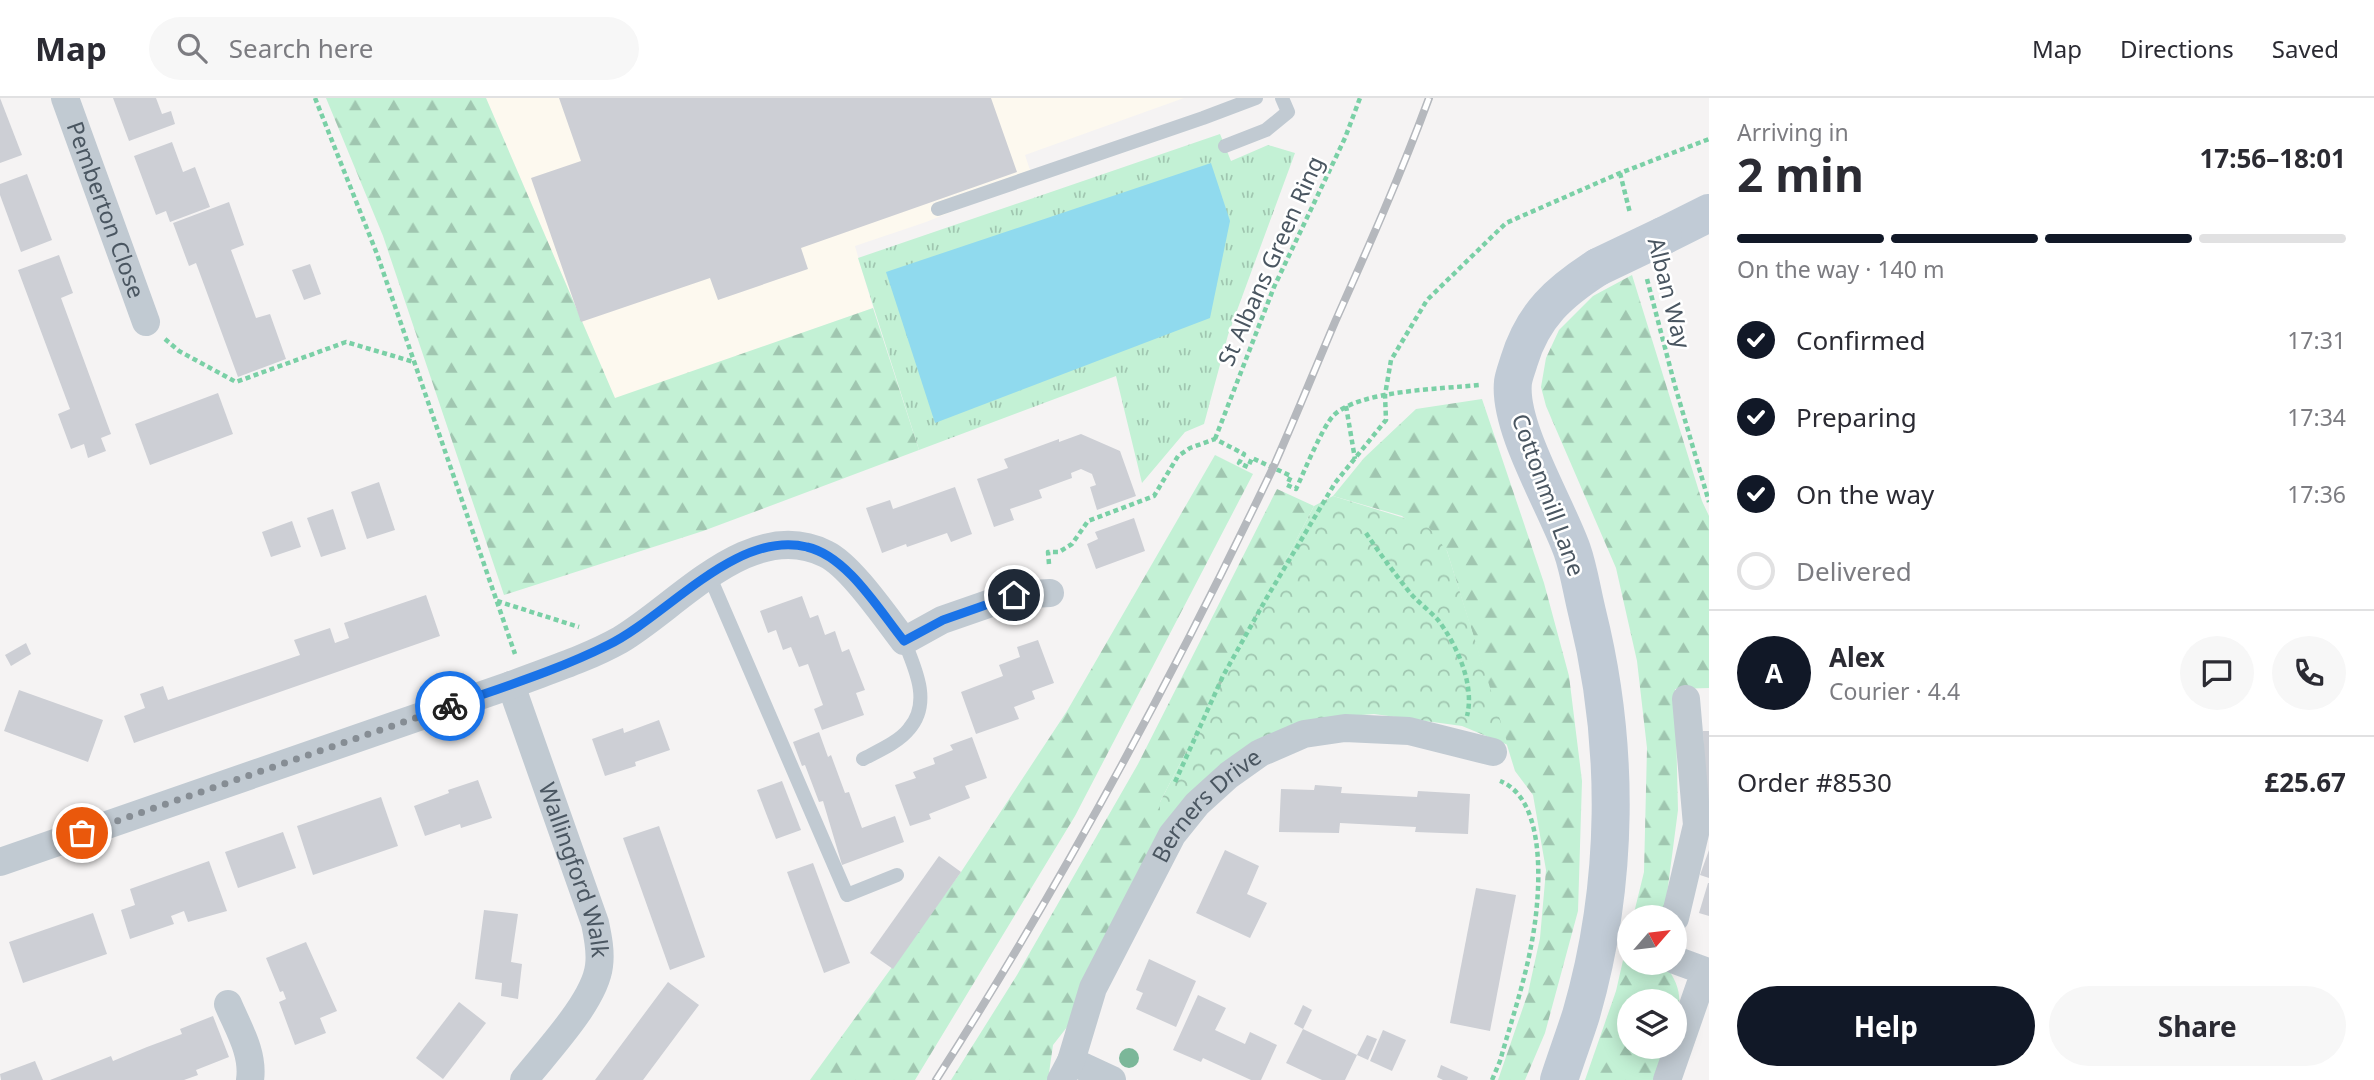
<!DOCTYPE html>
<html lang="en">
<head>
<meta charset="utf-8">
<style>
  body { margin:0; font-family:"Noto Sans",sans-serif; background:#f7f7f7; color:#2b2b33; height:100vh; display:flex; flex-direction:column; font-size:26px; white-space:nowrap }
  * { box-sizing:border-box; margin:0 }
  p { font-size:23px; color:#7c7c81 }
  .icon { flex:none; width:38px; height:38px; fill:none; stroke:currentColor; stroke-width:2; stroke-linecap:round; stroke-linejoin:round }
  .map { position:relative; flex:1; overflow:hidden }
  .details { display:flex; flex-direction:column; background:#fff; width:665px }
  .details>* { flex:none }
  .needle { width:46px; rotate:62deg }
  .fabs { position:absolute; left:1617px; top:807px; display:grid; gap:14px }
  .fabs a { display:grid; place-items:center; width:70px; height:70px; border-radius:50%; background:#fff; box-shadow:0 4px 18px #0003; font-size:35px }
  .pin { position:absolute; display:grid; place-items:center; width:60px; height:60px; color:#fff; margin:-30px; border:4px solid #fff; border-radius:50%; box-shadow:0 2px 7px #0007 }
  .courier { position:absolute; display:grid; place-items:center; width:70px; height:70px; margin:-35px; border:5px solid #1a73e8; border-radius:50%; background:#fff; color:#222; box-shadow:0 2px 9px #0007 }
  .summary em { font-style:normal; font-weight:700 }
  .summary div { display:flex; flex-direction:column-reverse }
  .summary { display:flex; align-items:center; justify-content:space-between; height:119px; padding:0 28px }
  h1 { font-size:46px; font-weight:700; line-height:52px }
  .bar { display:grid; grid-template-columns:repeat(4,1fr); gap:10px 7px; align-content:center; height:84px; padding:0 28px }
  .bar i { height:9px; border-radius:5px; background:#e1e1e2 }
  .bar .current { background:#111827 }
  .bar p { grid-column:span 4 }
  .line { display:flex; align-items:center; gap:18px; padding:0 28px; border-top:2px solid #e1e1e2 }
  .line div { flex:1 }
  .round { display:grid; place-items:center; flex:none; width:74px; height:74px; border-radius:37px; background:#f7f7f7 }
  ol { padding:0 28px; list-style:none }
  li { display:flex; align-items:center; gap:21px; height:77px }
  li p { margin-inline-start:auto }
  li .icon { padding:7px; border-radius:50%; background:#111827; color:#fff; stroke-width:4 }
  li:last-child { color:#7c7c81 }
  li i { width:38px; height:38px; border:4px solid #e1e1e2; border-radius:50% }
  .cta { display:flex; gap:14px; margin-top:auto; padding:14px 28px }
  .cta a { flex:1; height:80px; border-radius:42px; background:#111827; color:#fff; font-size:28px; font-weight:700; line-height:80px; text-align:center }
  .cta a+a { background:#f7f7f7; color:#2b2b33 }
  header { display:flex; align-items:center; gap:42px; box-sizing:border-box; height:98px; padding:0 35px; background:#fff; border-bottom:2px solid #e1e1e2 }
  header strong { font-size:33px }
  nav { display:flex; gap:38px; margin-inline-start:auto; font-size:24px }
  .search { width:490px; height:63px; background:#f7f7f7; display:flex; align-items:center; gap:18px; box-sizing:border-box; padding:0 24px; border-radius:38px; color:#7c7c81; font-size:26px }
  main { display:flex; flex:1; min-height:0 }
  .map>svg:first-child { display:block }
  .commercial { fill:#fdf9ef }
  .grass { fill:url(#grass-tufts) }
  .forest { fill:url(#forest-firs) }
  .park { fill:url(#park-crowns) }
  .water { fill:#90daee }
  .building { fill:#cdcfd5 }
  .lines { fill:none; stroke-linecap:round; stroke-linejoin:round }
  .path { stroke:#7ad0a6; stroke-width:4.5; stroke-dasharray:5 3.5; stroke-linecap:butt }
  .lane { stroke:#c1cad2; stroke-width:14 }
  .street { stroke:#c1cad2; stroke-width:28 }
  .secondary { stroke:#c1cbd6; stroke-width:38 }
  .rail-casing { stroke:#b5b8bd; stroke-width:8 }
  .rail { stroke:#fff; stroke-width:5; stroke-dasharray:16; stroke-linecap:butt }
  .secondary-bridge { stroke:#c1cbd6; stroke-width:38 }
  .tree { fill:#7bb799 }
  .done { stroke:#868d94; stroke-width:7; stroke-dasharray:0 12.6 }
  .route { stroke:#1a73e8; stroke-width:9 }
  .labels { text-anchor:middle; stroke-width:5; stroke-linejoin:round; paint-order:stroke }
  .street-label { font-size:23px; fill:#4a5661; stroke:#fff }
</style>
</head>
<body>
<header>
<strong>Map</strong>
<div class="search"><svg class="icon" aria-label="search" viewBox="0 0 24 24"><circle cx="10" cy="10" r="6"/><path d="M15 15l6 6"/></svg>Search here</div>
<nav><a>Map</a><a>Directions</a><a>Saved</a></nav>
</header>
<main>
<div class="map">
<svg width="1709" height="982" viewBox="0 0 1709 982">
  <defs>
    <pattern id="grass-tufts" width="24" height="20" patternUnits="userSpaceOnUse" patternTransform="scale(1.75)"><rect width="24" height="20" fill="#c3f1d5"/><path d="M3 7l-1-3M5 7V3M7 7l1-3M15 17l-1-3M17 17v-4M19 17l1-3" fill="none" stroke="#a0c6b0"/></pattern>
    <pattern id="forest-firs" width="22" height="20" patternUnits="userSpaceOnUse" patternTransform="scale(1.75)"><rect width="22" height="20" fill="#c3f1d5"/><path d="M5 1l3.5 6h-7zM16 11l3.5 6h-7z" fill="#a0c6b0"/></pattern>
    <pattern id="park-crowns" width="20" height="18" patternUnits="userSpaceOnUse" patternTransform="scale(1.75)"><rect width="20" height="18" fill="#c3f1d5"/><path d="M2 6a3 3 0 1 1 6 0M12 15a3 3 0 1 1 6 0" fill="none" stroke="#a0c6b0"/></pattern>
  </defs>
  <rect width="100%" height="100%" fill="#f5f3f3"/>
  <polygon class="commercial" points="486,0 1184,0 1025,57 1033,81 926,124 855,148 873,210 615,301"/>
  <polygon class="grass" points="1220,36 1231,63 1268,47 1295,55 1228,237 1204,326 1185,334 1142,385 1116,278 919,352 858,160"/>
  <g class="forest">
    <polygon points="326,0 486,0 615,300 873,210 919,352 703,433 504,497 383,138"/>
    <polygon points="1632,177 1702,403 1709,418 1709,590 1675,591 1678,712 1664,819 1633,819 1644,774 1647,650 1637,563 1616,470 1546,308 1541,289 1546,260 1559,232 1593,198"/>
    <polygon points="1482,301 1544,485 1569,578 1582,683 1578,813 1545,935 1525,982 1498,982 1528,895 1540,840 1546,772 1533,697 1515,673 1447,453 1402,418 1333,398 1364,360 1416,311"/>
    <polygon points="1215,357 1253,376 1075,718 915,982 810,982 961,774 1067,613"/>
    <polygon points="1277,391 1314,408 1160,704 1165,730 1071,924 1053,947 1048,982 951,982 1017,877 1138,666"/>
    <path d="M1629 836V864L1664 865C1682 890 1682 901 1675 930V903H1629V948L1670 949 1659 982H1585L1616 893Z"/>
  </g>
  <polygon class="park" points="1333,398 1427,427 1447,453 1508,647 1462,628 1374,616 1336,619 1165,730 1160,719 1160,704 1314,408"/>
  <polygon class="water" points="1211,65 1230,123 1210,220 935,325 886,174"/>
  <g class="building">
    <polygon points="0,0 22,57 0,65"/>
    <polygon points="113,0 156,0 162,16 171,13 175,26 129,43"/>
    <polygon points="559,0 991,0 1017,74 801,150 808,171 718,202 710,180 581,224 531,80 581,63"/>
    <polygon points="172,44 183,74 195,69 210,109 170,124 166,113 156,117 134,58"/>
    <polygon points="27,76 52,142 21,154 0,97 0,86"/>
    <polygon points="229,104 244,147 231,152 256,220 270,216 286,261 238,279 196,165 189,168 173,125"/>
    <polygon points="59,157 73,195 61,200 111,336 101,340 106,353 88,360 84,346 71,351 58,316 70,311 18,172"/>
    <polygon points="310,166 321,196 304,202 292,172"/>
    <polygon points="218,295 233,336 150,367 135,326"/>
    <polygon points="1081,336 1120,353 1136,398 1097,412 1090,389 1096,387 1092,376 1081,371 1071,375 1072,380 1039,392 1042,400 1010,411 1014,422 994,429 977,381 1008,370 1004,361 1059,341 1059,344"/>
    <polygon points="379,384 395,432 367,441 351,394"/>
    <polygon points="955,389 972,436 951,444 947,435 907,449 906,446 882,455 866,410 890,402 893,411"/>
    <polygon points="333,411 346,451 321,459 307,420"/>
    <polygon points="1134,420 1145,453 1096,471 1087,446 1098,441 1095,434"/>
    <polygon points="292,423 301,449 271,459 262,434"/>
    <polygon points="426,497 440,538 134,645 124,618 145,610 140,596 163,588 168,602 300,557 294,542 330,530 335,545 349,540 344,525"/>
    <polygon points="802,498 810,520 818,517 825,537 835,533 842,554 849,551 865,592 856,595 864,617 822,632 814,611 823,607 808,566 799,569 791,549 783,552 776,532 768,535 760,513"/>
    <polygon points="1038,542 1054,585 1032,593 1035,601 1014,609 1019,621 976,636 961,594 1003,578 999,567 1020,559 1017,549"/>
    <polygon points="26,545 31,556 11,568 5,557"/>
    <polygon points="19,592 103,622 88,664 4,633"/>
    <polygon points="659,622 670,652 635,664 636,668 605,678 592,641 623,630 624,635"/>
    <polygon points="1703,633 1709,633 1709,713 1705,713"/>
    <polygon points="819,634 828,659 831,657 845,695 849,694 862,730 895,718 904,744 842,767 823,703 819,704 805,667 802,668 793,644"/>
    <polygon points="972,639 987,680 965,688 970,700 929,716 931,721 910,728 895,687 916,680 913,674 935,666 933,660 953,652 950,647"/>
    <polygon points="478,682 492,720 461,730 460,726 425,738 414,708 449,695 448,692"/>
    <polygon points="782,683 801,732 776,741 757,692"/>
    <polygon points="1315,687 1342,689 1341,695 1417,699 1418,693 1470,696 1468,736 1415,734 1416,729 1340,725 1339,735 1279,734 1281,691 1314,692"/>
    <polygon points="381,699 398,748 313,777 297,728"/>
    <polygon points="659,728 705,859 670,872 623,740"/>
    <polygon points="283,734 296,770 238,790 225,754"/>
    <polygon points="1225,752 1259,768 1247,796 1267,805 1250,840 1196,815"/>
    <polygon points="1709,752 1709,780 1700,777"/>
    <polygon points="939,758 961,774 893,871 870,855"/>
    <polygon points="209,763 227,813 188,824 184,813 171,818 174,826 130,841 121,812 135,807 130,791"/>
    <polygon points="813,765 850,865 824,875 787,774"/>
    <polygon points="1708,785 1709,785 1709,818 1699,815"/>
    <polygon points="1476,790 1516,797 1490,933 1450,925"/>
    <polygon points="484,812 518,816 511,864 522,866 518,901 501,898 502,885 475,881"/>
    <polygon points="93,815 107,856 23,885 9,844"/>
    <polygon points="306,844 337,913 320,920 326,935 295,947 279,904 286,901 283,893 280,894 266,860"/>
    <polygon points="1149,861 1196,883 1176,929 1136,911 1143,895 1136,892"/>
    <polygon points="668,884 699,907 678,935 643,982 595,982"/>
    <polygon points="1198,897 1226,910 1215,932 1245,946 1250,934 1277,947 1261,982 1251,982 1203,960 1201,964 1173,952"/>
    <polygon points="459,904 486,925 443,981 416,960"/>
    <polygon points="1303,907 1312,912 1303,931 1294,926"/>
    <polygon points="213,918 229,959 196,972 198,977 184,982 50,982 111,958 113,963 147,949 182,936 180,931"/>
    <polygon points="1303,931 1357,957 1367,937 1377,941 1368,962 1357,957 1345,982 1322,982 1286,965"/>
    <polygon points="1383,932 1406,942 1392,973 1370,963"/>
    <polygon points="35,963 43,982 1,982 0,976"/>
    <polygon points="1441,967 1468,979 1467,982 1443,982 1437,979"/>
  </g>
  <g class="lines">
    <g class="path">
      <polyline points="315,0 377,156 515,556"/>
      <polyline points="1620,75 1630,115"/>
      <polyline points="1647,181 1675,288 1709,404"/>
      <polyline points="165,241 179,253 236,284 346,244 414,264"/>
      <polyline points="1346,308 1355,361"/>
      <polyline points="1215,341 1274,189 1345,40 1360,0"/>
      <path d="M1366 435C1380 456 1395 476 1411 496 1419 505 1430 513 1438 522 1457 547 1475 587 1467 618"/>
      <path d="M1049 466 1048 454H1059L1072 446 1088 423 1154 398 1178 358 1190 350 1215 341 1244 356 1239 365 1248 369 1252 360 1291 378 1287 387 1296 391C1304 374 1322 330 1333 318 1358 292 1442 291 1479 287"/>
      <polyline points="497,503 579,529"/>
      <polyline points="1175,684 1223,578 1266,501 1335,385 1386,322 1385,297 1391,262 1427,202 1506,125 1620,75 1709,41"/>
      <path d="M1492 982 1500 963C1511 924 1525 883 1532 843 1540 801 1549 702 1500 683"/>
    </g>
    <g class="lane">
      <polyline points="1225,48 1266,32 1288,14 1282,0"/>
      <polyline points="938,111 1203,20 1256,0"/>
      <polyline points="709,477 847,797 897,777"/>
      <path d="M863 661C878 653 899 644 909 631 932 605 915 570 904 543"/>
    </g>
    <g class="street">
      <path id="s1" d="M65 0 146 224"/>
      <path id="s2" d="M511 587 595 825C598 839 601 854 599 868 595 903 546 954 524 982"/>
      <path d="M0 764 511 587C547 573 586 561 620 542 678 508 751 418 826 456 851 468 886 520 904 543L942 522 1014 497 1050 495"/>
      <polyline points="1675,820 1697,727 1686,601"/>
      <path d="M228 906C238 930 254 955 250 982"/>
      <polyline points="1071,963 1112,982"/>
      <path id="s3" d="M1061 982 1071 963 1093 890 1172 737 1197 706 1229 677 1260 655 1304 636 1345 630 1409 633 1493 654"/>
      <polyline points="1667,982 1705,873 1675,862"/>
    </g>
    <g class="secondary">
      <polyline points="1663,138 1709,115"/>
      <path d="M1559 982C1566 960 1574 939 1581 917 1619 786 1620 646 1587 514 1582 494 1579 472 1572 452 1556 407 1508 329 1513 284 1514 277 1517 270 1519 263 1533 217 1559 194 1598 169"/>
    </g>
    <defs>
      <path id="rail" d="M936 982C1061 787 1172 581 1272 372 1294 323 1314 273 1335 224 1368 150 1401 76 1429 0"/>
    </defs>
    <use href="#rail" class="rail-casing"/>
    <use href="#rail" class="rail"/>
    <polyline class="secondary-bridge" points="1598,169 1663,138"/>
  </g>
  <circle class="tree" cx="1129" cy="960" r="10"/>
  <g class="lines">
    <polyline class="done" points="82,735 450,608"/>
    <path class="route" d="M450 608C503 589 558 572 608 547 666 519 737 431 807 449 847 458 879 512 904 543L943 522 1014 497"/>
  </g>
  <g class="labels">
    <g class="street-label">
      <text dy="8" stroke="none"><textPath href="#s1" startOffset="119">Pemberton Close</textPath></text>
      <text transform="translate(1271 163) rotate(-66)" y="8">St Albans Green Ring</text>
      <text transform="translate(1669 195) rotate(76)" y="8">Alban Way</text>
      <text transform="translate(1548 397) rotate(70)" y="8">Cottonmill Lane</text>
      <text dy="8" stroke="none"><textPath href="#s3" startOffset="315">Berners Drive</textPath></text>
      <text dy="8" stroke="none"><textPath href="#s2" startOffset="196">Wallingford Walk</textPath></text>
    </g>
  </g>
</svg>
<div class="fabs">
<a><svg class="needle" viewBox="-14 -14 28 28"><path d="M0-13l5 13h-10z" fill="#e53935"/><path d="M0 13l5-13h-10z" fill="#7c7c81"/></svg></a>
<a><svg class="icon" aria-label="layers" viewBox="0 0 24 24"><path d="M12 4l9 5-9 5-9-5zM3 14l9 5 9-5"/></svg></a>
</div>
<div class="pin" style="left:82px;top:735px;background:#ea580c"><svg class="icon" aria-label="bag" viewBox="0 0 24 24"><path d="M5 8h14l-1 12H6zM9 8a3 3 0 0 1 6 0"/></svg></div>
<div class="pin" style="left:1014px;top:497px;background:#1f2937"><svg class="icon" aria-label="home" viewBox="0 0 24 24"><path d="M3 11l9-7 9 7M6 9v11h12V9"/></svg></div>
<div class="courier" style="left:450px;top:608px"><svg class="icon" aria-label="bike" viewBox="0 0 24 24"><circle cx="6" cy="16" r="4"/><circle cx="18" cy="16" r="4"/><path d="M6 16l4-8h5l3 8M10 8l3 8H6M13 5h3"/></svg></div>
</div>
<section class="details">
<div class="summary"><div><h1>2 min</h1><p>Arriving in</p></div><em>17:56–18:01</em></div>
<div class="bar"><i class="current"></i><i class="current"></i><i class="current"></i><i></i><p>On the way · 140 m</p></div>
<ol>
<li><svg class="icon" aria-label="check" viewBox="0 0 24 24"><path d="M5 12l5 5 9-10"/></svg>Confirmed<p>17:31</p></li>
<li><svg class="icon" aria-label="check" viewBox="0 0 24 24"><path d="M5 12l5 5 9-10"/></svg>Preparing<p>17:34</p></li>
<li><svg class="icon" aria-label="check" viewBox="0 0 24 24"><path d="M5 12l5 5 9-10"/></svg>On the way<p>17:36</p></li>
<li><i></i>Delivered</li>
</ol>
<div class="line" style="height:126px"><b class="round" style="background:#111827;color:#fff">A</b><div><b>Alex</b><p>Courier · 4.4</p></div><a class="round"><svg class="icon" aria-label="chat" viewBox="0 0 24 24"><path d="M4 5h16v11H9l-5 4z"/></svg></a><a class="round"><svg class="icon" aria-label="phone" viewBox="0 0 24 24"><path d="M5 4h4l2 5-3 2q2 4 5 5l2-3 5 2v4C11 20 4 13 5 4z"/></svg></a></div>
<div class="line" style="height:91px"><div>Order #8530</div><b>£25.67</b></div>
<div class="cta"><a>Help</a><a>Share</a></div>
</section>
</main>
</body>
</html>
